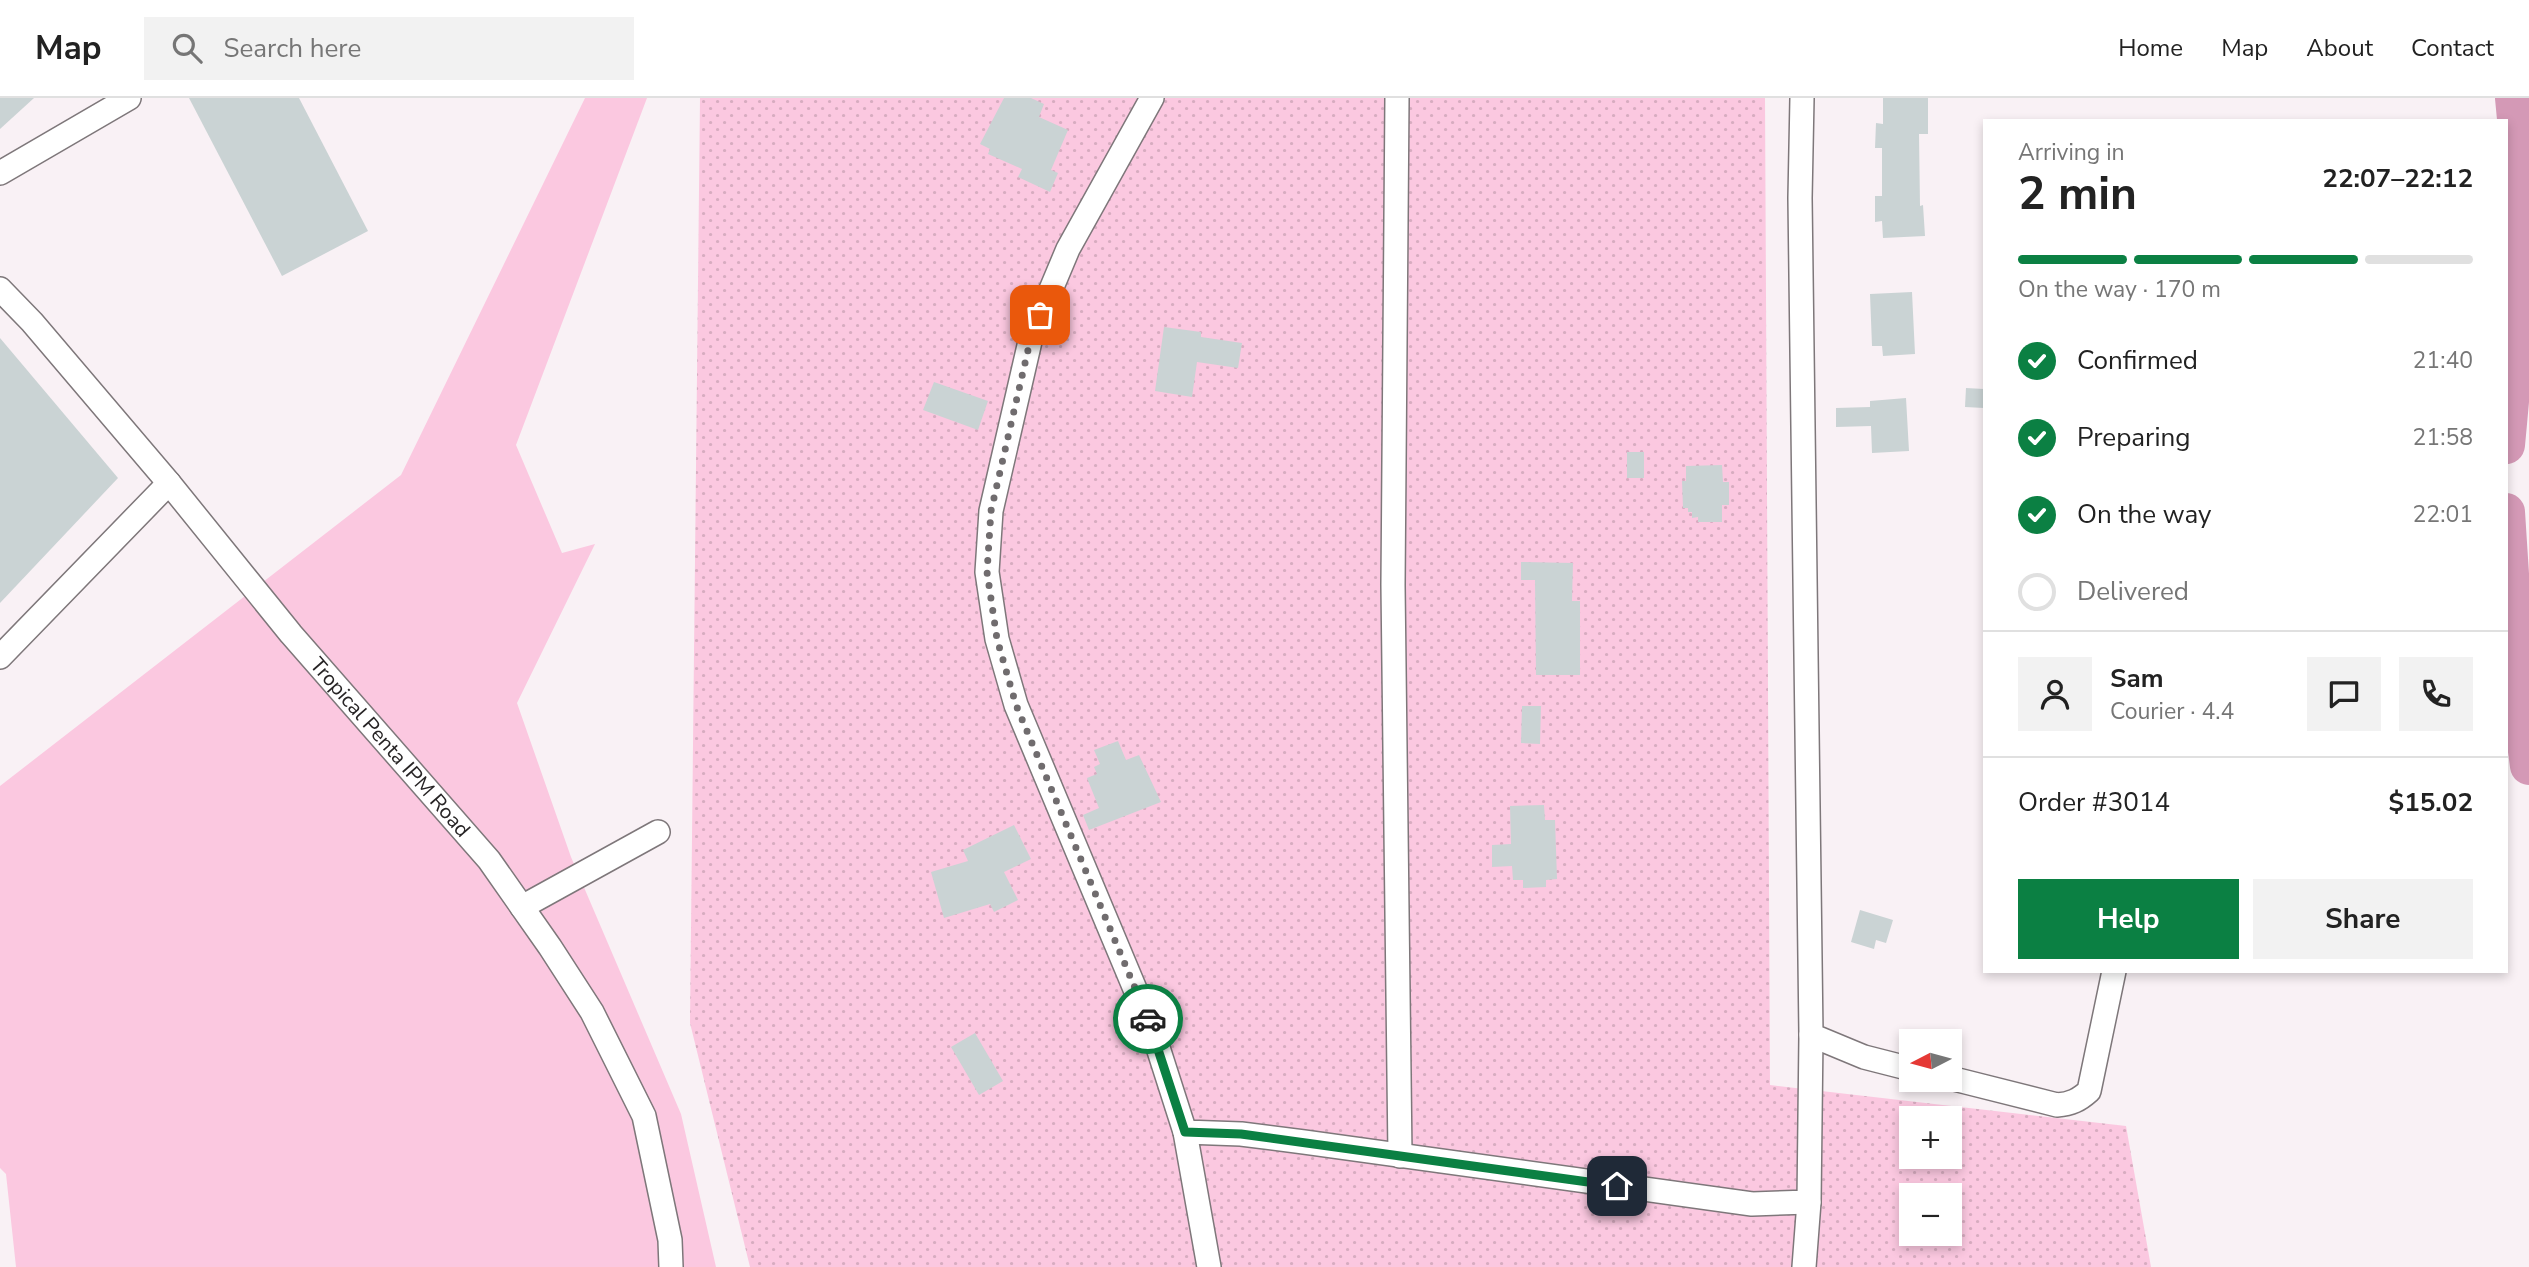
<!DOCTYPE html>
<html lang="en">
<head>
<meta charset="utf-8">
<style>
  body { margin:0; font-family:"Nunito Sans",sans-serif; background:#f2f2f2; color:#222; height:100vh; display:flex; flex-direction:column; font-size:26px; white-space:nowrap }
  * { box-sizing:border-box; margin:0 }
  p { font-size:23px; color:#767676 }
  .icon { flex:none; width:38px; height:38px; fill:none; stroke:currentColor; stroke-width:2; stroke-linecap:round; stroke-linejoin:round }
  .map { position:relative; flex:1; overflow:hidden }
  .details { position:absolute; left:1983px; top:21px; width:525px; height:854px; display:flex; flex-direction:column; background:#fff; border-radius:0px; box-shadow:0 4px 10px #0003 }
  .details>* { flex:none }
  .needle { width:46px; rotate:264deg }
  .buttons { position:absolute; left:1899px; top:931px; display:grid; gap:14px }
  .buttons a { display:grid; place-items:center; width:63px; height:63px; border-radius:0px; background:#fff; box-shadow:0 4px 10px #0003; font-size:35px }
  .pin { position:absolute; display:grid; place-items:center; width:60px; height:60px; color:#fff; margin:-30px; border-radius:14px; box-shadow:0 4px 10px #0006 }
  .courier { position:absolute; display:grid; place-items:center; width:70px; height:70px; margin:-35px; border:5px solid #0b8043; border-radius:50%; background:#fff; color:#222; box-shadow:0 2px 9px #0007 }
  .head em { font-style:normal; font-weight:700 }
  .head div { display:flex; flex-direction:column-reverse }
  .head { display:flex; align-items:center; justify-content:space-between; height:119px; padding:0 35px }
  h1 { font-size:46px; font-weight:700; line-height:52px }
  .bar { display:grid; grid-template-columns:repeat(4,1fr); gap:10px 7px; align-content:center; height:84px; padding:0 35px }
  .bar i { height:9px; border-radius:5px; background:#e0e0e0 }
  .bar .on { background:#0b8043 }
  .bar p { grid-column:span 4 }
  .line { display:flex; align-items:center; gap:18px; padding:0 35px; border-top:2px solid #e0e0e0 }
  .line div { flex:1 }
  .round { display:grid; place-items:center; flex:none; width:74px; height:74px; border-radius:0px; background:#f2f2f2 }
  ol { padding:0 35px; list-style:none }
  li { display:flex; align-items:center; gap:21px; height:77px }
  li p { margin-inline-start:auto }
  li .icon { padding:7px; border-radius:50%; background:#0b8043; color:#fff; stroke-width:4 }
  li:last-child { color:#767676 }
  li i { width:38px; height:38px; border:4px solid #e0e0e0; border-radius:50% }
  .cta { display:flex; gap:14px; margin-top:auto; padding:14px 35px }
  .cta a { flex:1; height:80px; border-radius:0px; background:#0b8043; color:#fff; font-size:28px; font-weight:700; line-height:80px; text-align:center }
  .cta a+a { background:#f2f2f2; color:#222 }
  header { display:flex; align-items:center; gap:42px; box-sizing:border-box; height:98px; padding:0 35px; background:#fff; border-bottom:2px solid #e0e0e0 }
  header strong { font-size:33px }
  nav { display:flex; gap:38px; margin-inline-start:auto; font-size:24px }
  .search { width:490px; height:63px; background:#f2f2f2; display:flex; align-items:center; gap:18px; box-sizing:border-box; padding:0 24px; border-radius:0px; color:#767676; font-size:26px }
  .map>svg:first-child { display:block }
  .grass { fill:#fbc8e0 }
  .garden { fill:url(#garden-dots); fill-rule:evenodd }
  .lines { fill:none; stroke-linecap:round; stroke-linejoin:round }
  .river { stroke:#d499b6; stroke-width:38 }
  .building { fill:#cad3d4 }
  .minor-casing { stroke:#7e777a; stroke-width:26 }
  .minor { stroke:#fff; stroke-width:23 }
  .done { stroke:#706c6e; stroke-width:7; stroke-dasharray:0 12.6 }
  .route { stroke:#0b8043; stroke-width:9 }
  .labels { text-anchor:middle; stroke-width:6; stroke-linejoin:round; paint-order:stroke }
  .street-label { font-size:21px; fill:#272425; stroke:#fff }
</style>
</head>
<body>
<header>
<strong>Map</strong>
<div class="search"><svg class="icon" aria-label="search" viewBox="0 0 24 24"><circle cx="10" cy="10" r="6"/><path d="M15 15l6 6"/></svg>Search here</div>
<nav><a>Home</a><a>Map</a><a>About</a><a>Contact</a></nav>
</header>
<div class="map">
<svg width="2529" height="1169" viewBox="0 0 2529 1169">
  <defs>
    <pattern id="garden-dots" width="8" height="8" patternUnits="userSpaceOnUse" patternTransform="scale(1.75)"><rect width="8" height="8" fill="#fbc8e0"/><path d="M2 2h.1M6 6h.1" fill="none" stroke="#d7acc0" stroke-width="1.8" stroke-linecap="round"/></pattern>
  </defs>
  <rect width="100%" height="100%" fill="#f9f1f5"/>
  <polygon class="grass" points="585,0 647,0 516,347 562,455 595,446 517,605 571,759 681,1016 716,1169 16,1169 6,1076 0,1070 0,688 401,377"/>
  <path class="garden" d="M700 0H1765L1770 987 2126 1028 2151 1169H750L690 925ZM1911 1020H1950V1059H1911ZM1911 1097H1950V1136H1911Z"/>
  <g class="lines">
    <g class="river">
      <path d="M2506 347C2517 231 2527 116 2514 0"/>
      <polyline points="2506,414 2516,569 2529,668"/>
    </g>
  </g>
  <g class="building">
    <polygon points="0,0 34,0 0,31"/>
    <polygon points="189,0 299,0 368,133 282,178"/>
    <polygon points="1004,0 1031,0 1044,6 1039,19 1068,32 1051,72 1058,75 1050,94 1018,79 1022,71 988,56 990,51 980,46"/>
    <polygon points="1883,0 1928,0 1928,36 1919,36 1920,108 1923,107 1925,138 1883,140 1882,123 1875,124 1875,98 1882,98 1882,50 1875,50 1876,25 1883,26"/>
    <polygon points="1912,194 1915,256 1883,258 1882,248 1872,248 1870,196"/>
    <polygon points="1164,229 1201,234 1201,239 1242,245 1238,270 1197,264 1192,299 1155,293"/>
    <polygon points="0,240 118,380 0,505"/>
    <polygon points="934,284 988,303 978,332 923,312"/>
    <polygon points="1966,290 1984,291 1984,310 1965,309"/>
    <polygon points="1906,300 1909,353 1872,355 1871,328 1836,329 1836,310 1870,309 1870,303"/>
    <rect x="1627" y="354" width="17" height="26"/>
    <polygon points="1722,367 1723,384 1729,384 1729,407 1722,407 1722,424 1698,424 1698,419 1692,420 1692,414 1688,414 1688,410 1683,410 1682,383 1686,383 1686,368"/>
    <polygon points="1521,464 1573,465 1572,503 1580,503 1580,577 1536,577 1535,482 1521,482"/>
    <polygon points="1522,608 1541,608 1540,646 1521,645"/>
    <polygon points="1118,643 1126,662 1139,657 1161,704 1089,732 1083,717 1099,710 1087,680 1097,676 1094,669 1100,666 1094,652"/>
    <polygon points="1544,707 1545,722 1555,722 1557,781 1546,782 1546,789 1523,790 1523,782 1513,782 1512,768 1492,769 1492,747 1511,746 1510,708"/>
    <polygon points="1014,727 1031,761 1004,774 1018,802 994,814 990,806 944,820 931,774 968,763 963,752"/>
    <polygon points="1860,812 1893,822 1886,845 1876,842 1874,851 1851,844"/>
    <polygon points="975,935 1003,983 979,997 951,949"/>
  </g>
  <g class="lines">
    <defs>
      <g id="minor">
        <polyline points="1152,0 1068,151 1031,239 991,413 987,474 997,541 1016,607 1153,934 1185,1034 1241,1036 1304,1044 1752,1106 1809,1104 1811,937"/>
        <polyline points="1397,0 1393,487 1400,1058"/>
        <polyline points="1802,0 1800,100 1811,937 1864,959 1911,971"/>
        <polyline points="0,75 129,0"/>
        <path id="s1" d="M0 191 32 224 169 385 291 536 489 762 550 849 592 914 644 1018 670 1142 671 1169"/>
        <polyline points="0,559 169,385"/>
        <polyline points="522,809 658,734"/>
        <path d="M1950 980 2057 1007C2071 1006 2079 1002 2089 993L2114 873"/>
        <polyline points="1185,1034 1209,1169"/>
        <polyline points="1804,1169 1809,1104"/>
      </g>
    </defs>
    <use href="#minor" class="minor-casing"/>
    <use href="#minor" class="minor"/>
  </g>
  <g class="lines">
    <polyline class="done" points="1040,217 1031,239 991,413 987,474 997,541 1016,607 1148,921"/>
    <polyline class="route" points="1148,921 1185,1034 1241,1036 1617,1088"/>
  </g>
  <g class="labels">
    <g class="street-label">
      <text dy="7" stroke="none"><textPath href="#s1" startOffset="602">Tropical Penta IPM Road</textPath></text>
    </g>
  </g>
</svg>
<div class="buttons">
<a><svg class="needle" viewBox="-14 -14 28 28"><path d="M0-13l5 13h-10z" fill="#e53935"/><path d="M0 13l5-13h-10z" fill="#767676"/></svg></a>
<a>+</a>
<a>−</a>
</div>
<div class="pin" style="left:1040px;top:217px;background:#ea580c"><svg class="icon" aria-label="bag" viewBox="0 0 24 24"><path d="M5 8h14l-1 12H6zM9 8a3 3 0 0 1 6 0"/></svg></div>
<div class="pin" style="left:1617px;top:1088px;background:#1f2937"><svg class="icon" aria-label="home" viewBox="0 0 24 24"><path d="M3 11l9-7 9 7M6 9v11h12V9"/></svg></div>
<div class="courier" style="left:1148px;top:921px"><svg class="icon" aria-label="car" viewBox="0 0 24 24"><path d="M5 17H2v-5l4-1 3-4h7l3 4 3 1v5h-3M9 17h6M6 11h13"/><circle cx="7" cy="17" r="2"/><circle cx="17" cy="17" r="2"/></svg></div>
<section class="details">
<div class="head"><div><h1>2 min</h1><p>Arriving in</p></div><em>22:07–22:12</em></div>
<div class="bar"><i class="on"></i><i class="on"></i><i class="on"></i><i></i><p>On the way · 170 m</p></div>
<ol>
<li><svg class="icon" aria-label="check" viewBox="0 0 24 24"><path d="M5 12l5 5 9-10"/></svg>Confirmed<p>21:40</p></li>
<li><svg class="icon" aria-label="check" viewBox="0 0 24 24"><path d="M5 12l5 5 9-10"/></svg>Preparing<p>21:58</p></li>
<li><svg class="icon" aria-label="check" viewBox="0 0 24 24"><path d="M5 12l5 5 9-10"/></svg>On the way<p>22:01</p></li>
<li><i></i>Delivered</li>
</ol>
<div class="line" style="height:126px"><a class="round"><svg class="icon" aria-label="person" viewBox="0 0 24 24"><circle cx="12" cy="8" r="4"/><path d="M4 21q1-7 8-7t8 7"/></svg></a><div><b>Sam</b><p>Courier · 4.4</p></div><a class="round"><svg class="icon" aria-label="chat" viewBox="0 0 24 24"><path d="M4 5h16v11H9l-5 4z"/></svg></a><a class="round"><svg class="icon" aria-label="phone" viewBox="0 0 24 24"><path d="M5 4h4l2 5-3 2q2 4 5 5l2-3 5 2v4C11 20 4 13 5 4z"/></svg></a></div>
<div class="line" style="height:91px"><div>Order #3014</div><b>$15.02</b></div>
<div class="cta"><a>Help</a><a>Share</a></div>
</section>
</div>
</body>
</html>
